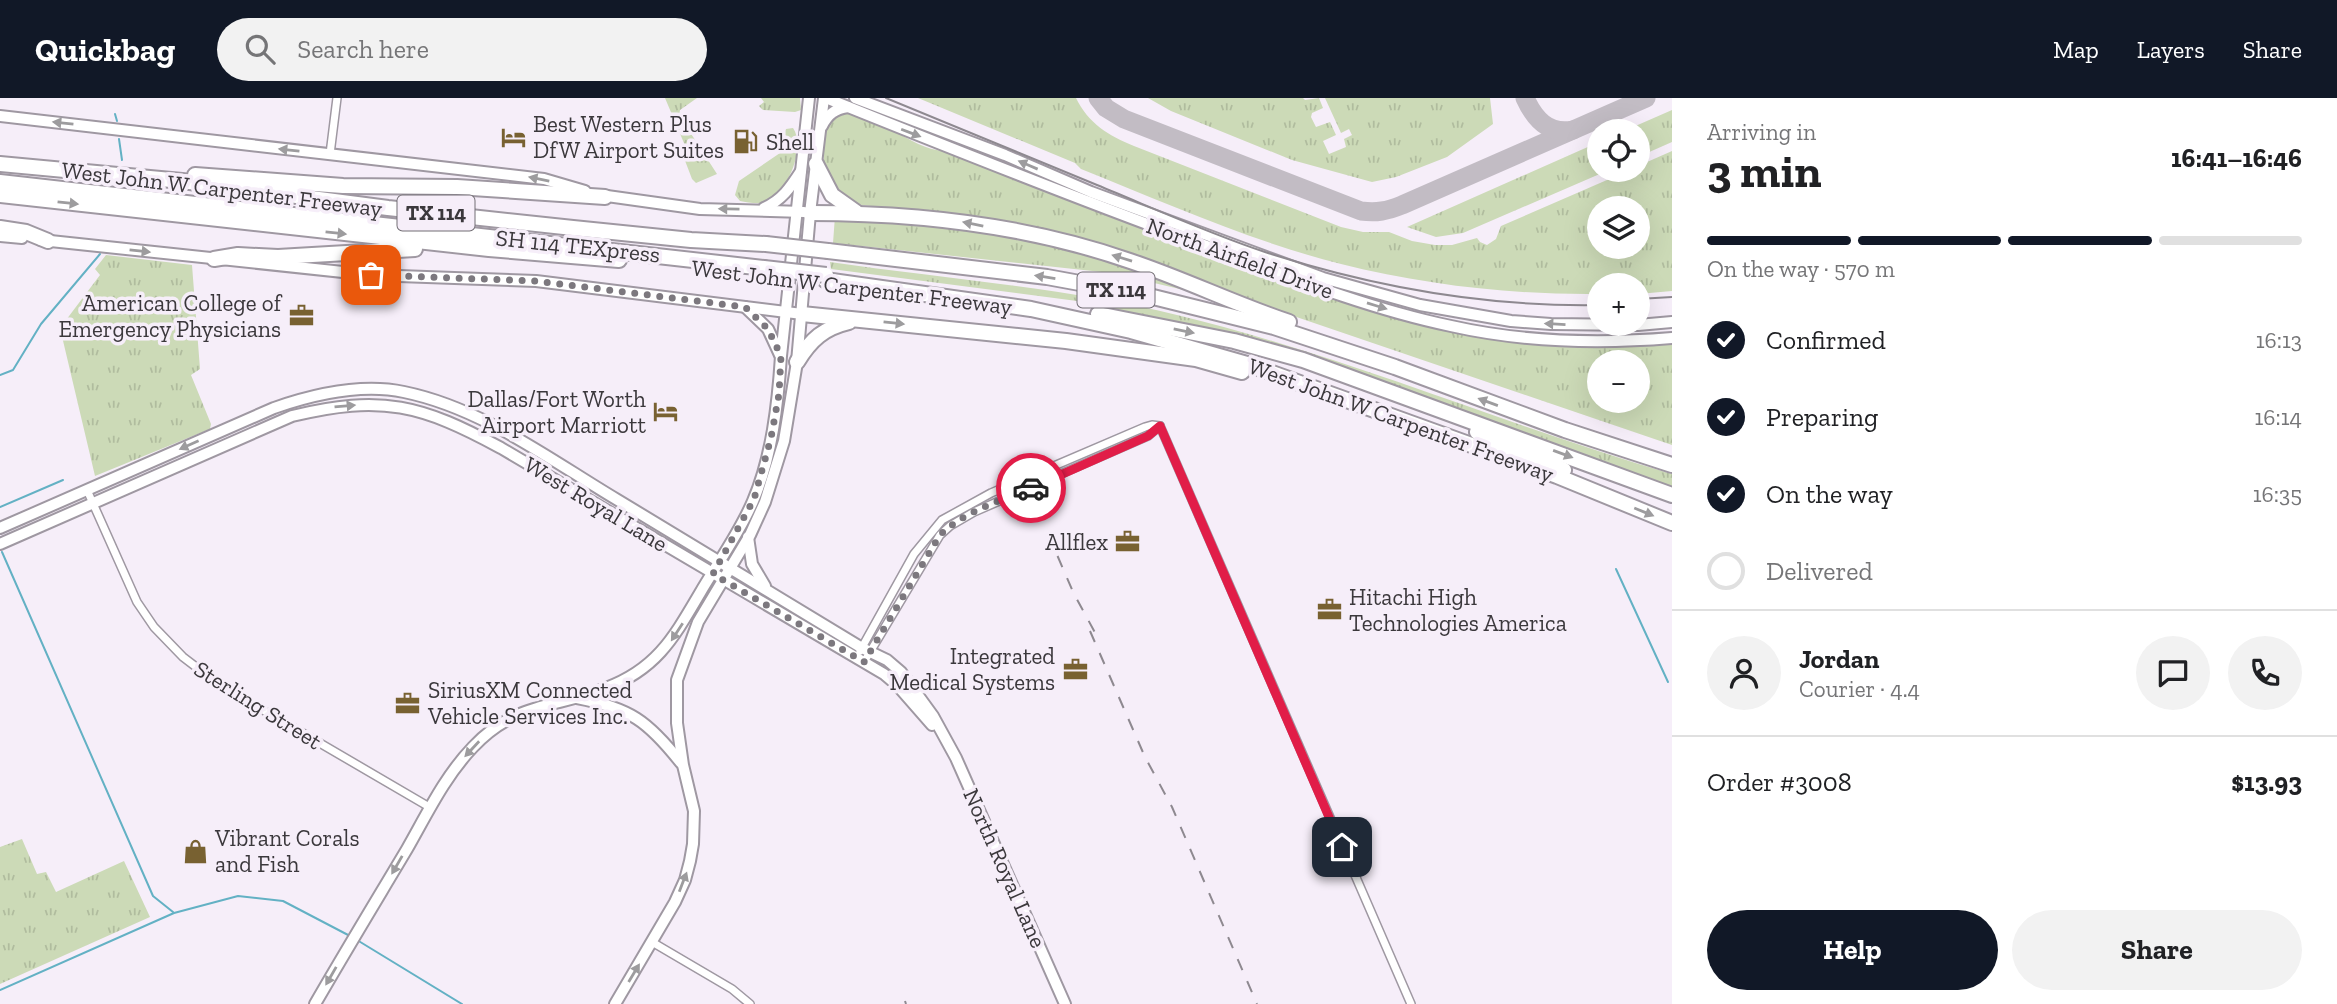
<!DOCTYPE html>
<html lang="en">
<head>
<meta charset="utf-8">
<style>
  body { margin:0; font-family:"Zilla Slab",serif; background:#f2f2f2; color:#202124; height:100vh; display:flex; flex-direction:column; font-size:26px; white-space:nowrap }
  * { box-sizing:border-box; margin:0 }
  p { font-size:23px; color:#757577 }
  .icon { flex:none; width:38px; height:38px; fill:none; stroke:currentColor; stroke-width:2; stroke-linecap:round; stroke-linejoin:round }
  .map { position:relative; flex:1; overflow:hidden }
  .details { display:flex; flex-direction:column; background:#fff; width:665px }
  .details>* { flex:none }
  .fabs { position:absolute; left:1587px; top:21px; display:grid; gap:14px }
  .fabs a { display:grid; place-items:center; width:63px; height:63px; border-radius:50%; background:#fff; box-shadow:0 7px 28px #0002; font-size:35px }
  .pin { position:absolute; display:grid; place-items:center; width:60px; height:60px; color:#fff; margin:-30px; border-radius:14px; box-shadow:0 4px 10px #0006 }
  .courier { position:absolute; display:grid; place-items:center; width:70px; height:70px; margin:-35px; border:5px solid #e11d48; border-radius:50%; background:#fff; color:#222; box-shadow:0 2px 9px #0007 }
  .summary em { font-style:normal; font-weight:700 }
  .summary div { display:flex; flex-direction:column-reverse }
  .summary { display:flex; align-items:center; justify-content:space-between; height:119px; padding:0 35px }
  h1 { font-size:46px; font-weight:700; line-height:52px }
  .bar { display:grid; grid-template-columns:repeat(4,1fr); gap:10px 7px; align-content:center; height:84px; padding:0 35px }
  .bar i { height:9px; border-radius:5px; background:#e0e0e0 }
  .bar .on { background:#111827 }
  .bar p { grid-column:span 4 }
  .line { display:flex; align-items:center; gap:18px; padding:0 35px; border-top:2px solid #e0e0e0 }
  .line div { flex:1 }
  .round { display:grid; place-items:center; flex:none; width:74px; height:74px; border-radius:37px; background:#f2f2f2 }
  ol { padding:0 35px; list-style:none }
  li { display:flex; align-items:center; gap:21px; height:77px }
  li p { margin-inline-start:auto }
  li .icon { padding:7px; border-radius:50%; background:#111827; color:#fff; stroke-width:4 }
  li:last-child { color:#757577 }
  li i { width:38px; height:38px; border:4px solid #e0e0e0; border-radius:50% }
  .primary-button { display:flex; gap:14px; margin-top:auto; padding:14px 35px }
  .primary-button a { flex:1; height:80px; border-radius:42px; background:#111827; color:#fff; font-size:28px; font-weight:700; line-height:80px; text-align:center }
  .primary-button a+a { background:#f2f2f2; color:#202124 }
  header { display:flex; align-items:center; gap:42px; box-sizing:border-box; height:98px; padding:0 35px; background:#111827; color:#fff }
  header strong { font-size:33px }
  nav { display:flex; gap:38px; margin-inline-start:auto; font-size:24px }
  .search { width:490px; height:63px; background:#f2f2f2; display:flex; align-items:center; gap:18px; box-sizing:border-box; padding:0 24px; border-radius:38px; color:#757577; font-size:26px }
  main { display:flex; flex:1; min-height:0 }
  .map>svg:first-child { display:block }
  .grass { fill:url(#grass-tufts); fill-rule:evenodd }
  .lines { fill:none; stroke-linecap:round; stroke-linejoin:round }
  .stream { stroke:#63b1c4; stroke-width:2 }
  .taxiway { stroke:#c2bcc4; stroke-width:19 }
  .minor-casing { stroke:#9f98a2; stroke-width:10 }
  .secondary-casing { stroke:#9f98a2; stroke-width:14 }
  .motorway-casing { stroke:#9f98a2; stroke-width:18 }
  .minor { stroke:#fff; stroke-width:7 }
  .secondary { stroke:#fff; stroke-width:10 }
  .motorway { stroke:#fff; stroke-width:14 }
  .tram { stroke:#8e8990; stroke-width:2 }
  .rail { stroke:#8e8990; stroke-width:2; stroke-dasharray:12 12; stroke-linecap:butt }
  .motorway-bridge-casing { stroke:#9f98a2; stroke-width:18; stroke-linecap:butt }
  .motorway-bridge { stroke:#fff; stroke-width:14 }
  .oneway { fill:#9d9c9e }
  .done { stroke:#7c787e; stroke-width:7; stroke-dasharray:0 12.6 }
  .route { stroke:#e11d48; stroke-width:9 }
  .labels { text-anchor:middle; stroke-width:7; stroke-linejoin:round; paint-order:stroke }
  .shield { fill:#f6eef9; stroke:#736f75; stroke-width:2 }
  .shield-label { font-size:21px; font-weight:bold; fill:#3b383c }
  .poi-label { font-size:23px; fill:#3b383c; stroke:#f6eef9; text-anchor:start }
  .street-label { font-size:23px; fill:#3b383c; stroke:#f6eef9 }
</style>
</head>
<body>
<header>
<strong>Quickbag</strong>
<div class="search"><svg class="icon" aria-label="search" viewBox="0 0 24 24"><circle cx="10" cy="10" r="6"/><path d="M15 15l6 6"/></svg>Search here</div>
<nav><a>Map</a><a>Layers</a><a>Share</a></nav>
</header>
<main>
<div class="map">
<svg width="1672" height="906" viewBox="0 0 1672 906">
  <defs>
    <pattern id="grass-tufts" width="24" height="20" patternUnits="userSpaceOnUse" patternTransform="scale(1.75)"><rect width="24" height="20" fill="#ccdab7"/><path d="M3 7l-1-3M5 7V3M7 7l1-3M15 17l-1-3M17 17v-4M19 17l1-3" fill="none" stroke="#b0bc9e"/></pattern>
  </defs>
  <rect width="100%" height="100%" fill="#f6eef9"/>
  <g class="grass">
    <polygon points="665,0 697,0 680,12 679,17 717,76 696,85 692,81 684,60 689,57"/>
    <polygon points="761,0 800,0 801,12 795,14 763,12 759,8 764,4"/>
    <path d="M918 0H1076C1088 25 1109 38 1134 48L1341 129 1363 134H1389L1412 143 1435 147H1452L1477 140 1480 144 1487 147 1496 141 1501 128 1630 72H1638V68L1672 53V193L1638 196V187H1600L1599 196C1513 197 1425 187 1341 166 1253 144 1166 105 1081 71L1075 65ZM1600 110H1638V149H1600Z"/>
    <polygon points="1148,0 1303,0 1305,2 1319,0 1323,10 1312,15 1311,19 1316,29 1330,24 1336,37 1323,43 1329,56 1346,49 1344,41 1352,37 1349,31 1341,35 1325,0 1490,0 1493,26 1447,59 1396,79 1372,84 1292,62 1171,13"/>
    <polygon points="1672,12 1672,44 1638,59 1638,33 1624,33"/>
    <path d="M841 13C858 17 878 25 894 33 911 42 925 52 945 53L1169 141 1313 191 1462 234V237L1544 247 1672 245V347L1223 194 981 121 854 106C820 83 820 62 828 24ZM1600 264H1638V303H1600Z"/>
    <path d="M793 30C807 50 786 99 762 105 755 106 746 104 740 103L735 97 739 83 780 55 786 31Z"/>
    <polygon points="1599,44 1600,72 1609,72 1463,135 1436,139 1407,129"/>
    <polygon points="835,118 943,125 1098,156 1197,195 1111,175 833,145"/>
    <polygon points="106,157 192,167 200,271 191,277 211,326 210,331 95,378 60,230 100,177 95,171"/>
    <path d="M830 164C945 181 1064 189 1177 217 1346 258 1505 327 1672 376V394L1271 250 1168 222 1077 203 831 171Z"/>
    <polygon points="22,741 37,776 46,774 56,794 124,763 150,819 0,886 0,749"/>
  </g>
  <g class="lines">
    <g class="stream">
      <polyline points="115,16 117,23"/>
      <polyline points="119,41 122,62"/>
      <polyline points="0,277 13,272 41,226 100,156"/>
      <polyline points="0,409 63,382"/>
      <polyline points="2,454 153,798 173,814"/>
      <polyline points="1616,471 1668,584"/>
      <polyline points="357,842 462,906"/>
      <polyline points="0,892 174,815 238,798 283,803 350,838"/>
    </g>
    <g class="taxiway">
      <path d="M1098 0 1106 10 1124 21 1361 113C1377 115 1387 113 1402 107L1646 0"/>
      <path d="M1525 0C1534 20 1548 37 1573 32"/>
    </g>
    <defs>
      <g id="minor">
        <polyline points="330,56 337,0"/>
        <polyline points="1160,328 1411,906"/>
        <polyline points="87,392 137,504 154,529 183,559 217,585 431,710"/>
        <polyline points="860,553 914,456 942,422 991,395 1145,329 1152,327 1160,328"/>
        <polyline points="864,564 940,437 950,428 974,414 1148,338 1160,328"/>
        <polyline points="652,844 732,891 750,906"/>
      </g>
      <g id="secondary">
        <path d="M826 0C945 48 1065 96 1185 140 1272 172 1360 209 1451 228 1522 244 1599 246 1672 240"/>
        <polyline points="855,0 1005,57 1091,94 1323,180 1420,207 1511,223 1551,226 1638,227 1672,224"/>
        <polyline points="0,18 544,81 585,93"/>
        <path d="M822 28C828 16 835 11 848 9"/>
        <polyline points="600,97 700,111 804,114"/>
        <path d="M764 110C782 102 790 90 801 73"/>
        <polyline points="0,138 22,140"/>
        <polyline points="41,142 371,177 536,183 802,216"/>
        <polyline points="745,209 768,231 780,257"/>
        <path d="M0 430 274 310C314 296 361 285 404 294 482 310 549 361 616 401 698 451 780 500 862 550L887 562 901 574 933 618 956 660 1065 906"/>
        <polyline points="748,439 752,466 765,488"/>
        <path d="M0 446 292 318C382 296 422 307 501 350L884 576 897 587 932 627"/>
        <path d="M577 600C630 610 648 623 681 665"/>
        <path d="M315 906C345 854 376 803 407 751 427 716 445 678 473 649 515 604 555 610 606 590 657 571 674 539 700 495 718 464 739 436 753 403 772 359 778 305 781 258L809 0"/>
        <polyline points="615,906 675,804 685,782 690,763 693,746 694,713 683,667 677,625 677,582 698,524 750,437 765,404 784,343 797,264 810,115 824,0"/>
      </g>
      <g id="motorway">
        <polyline points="0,66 182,83 388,110 573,130 691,142 766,146"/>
        <polyline points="816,66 832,97 856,114"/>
        <polyline points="195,77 343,88 457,89 605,99"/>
        <polyline points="0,84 764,170"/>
        <polyline points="0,97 489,151 619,162"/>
        <path d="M810 115C918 115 1027 127 1130 163 1184 181 1235 206 1289 224"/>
        <polyline points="0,130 26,134 48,143"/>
        <polyline points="828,153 1047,179 1145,197 1274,229 1395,269 1565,332 1672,367"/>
        <polyline points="214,161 238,157 278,159 415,151"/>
        <polyline points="825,182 1031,211 1131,233 1247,266 1557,378 1672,425"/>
        <polyline points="802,216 1066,243 1196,261 1242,274"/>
        <polyline points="1098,216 1234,243 1303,262 1672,397"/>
        <path d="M797 264C811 241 824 230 849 224"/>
        <polyline points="1477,334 1564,372"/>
      </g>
    </defs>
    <use href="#minor" class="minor-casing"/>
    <use href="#secondary" class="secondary-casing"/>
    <use href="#motorway" class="motorway-casing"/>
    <use href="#minor" class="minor"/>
    <use href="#secondary" class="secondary"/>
    <use href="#motorway" class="motorway"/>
    <g class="tram">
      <path d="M886 0C956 29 1027 58 1097 87 1153 110 1208 135 1265 154 1373 189 1486 209 1600 207"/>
      <polyline points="1638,201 1672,199"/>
    </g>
    <g class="rail">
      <polyline points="1048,436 1074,496 1098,540"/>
      <polyline points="1090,533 1145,659 1172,709 1257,906"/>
      <polyline points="905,903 906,906"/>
    </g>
    <defs>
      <g id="motorway-bridge">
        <polyline points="766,146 828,153"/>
        <polyline points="764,170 826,177"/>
      </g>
    </defs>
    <use href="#motorway-bridge" class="motorway-bridge-casing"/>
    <use href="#motorway-bridge" class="motorway-bridge"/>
  </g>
  <defs><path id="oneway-solid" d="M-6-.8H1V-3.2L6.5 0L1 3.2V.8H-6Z" transform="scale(1.75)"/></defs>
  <g class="oneway">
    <use href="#oneway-solid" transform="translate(63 25) rotate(-174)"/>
    <use href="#oneway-solid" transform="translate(911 35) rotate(21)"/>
    <use href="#oneway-solid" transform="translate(289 52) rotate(-174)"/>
    <use href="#oneway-solid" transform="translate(1028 67) rotate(-157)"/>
    <use href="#oneway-solid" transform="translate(539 81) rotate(-169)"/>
    <use href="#oneway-solid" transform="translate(68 105) rotate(6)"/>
    <use href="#oneway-solid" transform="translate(729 111) rotate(-179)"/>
    <use href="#oneway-solid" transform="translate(973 126) rotate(-169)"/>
    <use href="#oneway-solid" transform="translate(336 135) rotate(6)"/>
    <use href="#oneway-solid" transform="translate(140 153) rotate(6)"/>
    <use href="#oneway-solid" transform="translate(1122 160) rotate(-163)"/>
    <use href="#oneway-solid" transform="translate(1045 179) rotate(-171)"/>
    <use href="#oneway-solid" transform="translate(1377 208) rotate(17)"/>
    <use href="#oneway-solid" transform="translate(894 225) rotate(6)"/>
    <use href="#oneway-solid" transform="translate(1555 226) rotate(-177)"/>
    <use href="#oneway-solid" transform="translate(1184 233) rotate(11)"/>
    <use href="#oneway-solid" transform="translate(1488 304) rotate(-160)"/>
    <use href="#oneway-solid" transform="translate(345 308) rotate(-5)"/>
    <use href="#oneway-solid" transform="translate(189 347) rotate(156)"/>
    <use href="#oneway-solid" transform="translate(1563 356) rotate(20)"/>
    <use href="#oneway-solid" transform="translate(1644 414) rotate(22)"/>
    <use href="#oneway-solid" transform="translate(677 534) rotate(123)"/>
    <use href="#oneway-solid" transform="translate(472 651) rotate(133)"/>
    <use href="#oneway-solid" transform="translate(397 767) rotate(120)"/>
    <use href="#oneway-solid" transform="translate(683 784) rotate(-69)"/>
    <use href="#oneway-solid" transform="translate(634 875) rotate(-59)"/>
    <use href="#oneway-solid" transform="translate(331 878) rotate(120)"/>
  </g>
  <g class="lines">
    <path class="done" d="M371 177 536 183 745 209 768 231 781 258 779 296 771 340 754 401 713 476 864 564 940 437C965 413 1000 403 1031 390"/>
    <polyline class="route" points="1031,390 1148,338 1160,328 1342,749"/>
  </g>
  <defs>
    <symbol id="hotel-bare" viewBox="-9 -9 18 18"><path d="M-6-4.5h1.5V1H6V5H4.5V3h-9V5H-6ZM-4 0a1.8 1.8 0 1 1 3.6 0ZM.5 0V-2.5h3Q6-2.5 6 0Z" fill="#786131" stroke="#f6eef9" stroke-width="2.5" paint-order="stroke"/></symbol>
    <symbol id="fuel-bare" viewBox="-9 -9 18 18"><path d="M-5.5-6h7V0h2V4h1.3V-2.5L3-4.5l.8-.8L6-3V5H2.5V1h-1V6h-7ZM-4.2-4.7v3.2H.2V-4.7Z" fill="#786131" stroke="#f6eef9" stroke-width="2.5" paint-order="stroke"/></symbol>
    <symbol id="office-bare" viewBox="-9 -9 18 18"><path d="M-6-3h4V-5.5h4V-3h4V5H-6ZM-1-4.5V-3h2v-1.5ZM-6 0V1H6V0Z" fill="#786131" stroke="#f6eef9" stroke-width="2.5" paint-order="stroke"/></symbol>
    <symbol id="shop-bare" viewBox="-9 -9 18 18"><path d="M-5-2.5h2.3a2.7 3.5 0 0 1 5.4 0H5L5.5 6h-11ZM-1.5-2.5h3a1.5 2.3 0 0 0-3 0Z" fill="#786131" stroke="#f6eef9" stroke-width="2.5" paint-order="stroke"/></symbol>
  </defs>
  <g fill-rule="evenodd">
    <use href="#hotel-bare" x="496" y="22" width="35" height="35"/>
    <use href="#fuel-bare" x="728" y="26" width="35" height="35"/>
    <use href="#office-bare" x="284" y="200" width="35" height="35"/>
    <use href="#hotel-bare" x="648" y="296" width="35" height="35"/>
    <use href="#office-bare" x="1110" y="426" width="35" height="35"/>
    <use href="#office-bare" x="1312" y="494" width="35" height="35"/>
    <use href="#office-bare" x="1058" y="554" width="35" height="35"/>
    <use href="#office-bare" x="390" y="588" width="35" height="35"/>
    <use href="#shop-bare" x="178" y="736" width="35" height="35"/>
  </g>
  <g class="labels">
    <g class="shield">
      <rect x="397.5" y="97.5" width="77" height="35" rx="5"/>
      <rect x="1077.5" y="174.5" width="77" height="35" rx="5"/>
    </g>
    <g class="shield-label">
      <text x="436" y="122">TX 114</text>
      <text x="1116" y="199">TX 114</text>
    </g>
    <g class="poi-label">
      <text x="533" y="34">Best Western Plus<tspan x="533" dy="26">DfW Airport Suites</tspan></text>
      <text x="766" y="52">Shell</text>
      <text x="281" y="213" text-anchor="end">American College of<tspan x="281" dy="26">Emergency Physicians</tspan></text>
      <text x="646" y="309" text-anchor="end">Dallas/Fort Worth<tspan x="646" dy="26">Airport Marriott</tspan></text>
      <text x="1108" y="452" text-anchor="end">Allflex</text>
      <text x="1349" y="507">Hitachi High<tspan x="1349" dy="26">Technologies America</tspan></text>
      <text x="1055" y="566" text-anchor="end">Integrated<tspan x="1055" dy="26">Medical Systems</tspan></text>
      <text x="428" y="600">SiriusXM Connected<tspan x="428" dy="26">Vehicle Services Inc.</tspan></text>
      <text x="215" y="748">Vibrant Corals<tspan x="215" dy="26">and Fish</tspan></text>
    </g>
    <g class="street-label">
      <text transform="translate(222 91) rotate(7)" y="8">West John W Carpenter Freeway</text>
      <text transform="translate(578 148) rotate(6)" y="8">SH 114 TEXpress</text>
      <text transform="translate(1240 160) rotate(20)" y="8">North Airfield Drive</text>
      <text transform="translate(852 189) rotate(7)" y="8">West John W Carpenter Freeway</text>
      <text transform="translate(1401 322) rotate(20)" y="8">West John W Carpenter Freeway</text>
      <text transform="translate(596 406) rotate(31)" y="8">West Royal Lane</text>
      <text transform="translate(258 607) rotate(32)" y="8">Sterling Street</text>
      <text transform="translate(1005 770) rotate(66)" y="8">North Royal Lane</text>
    </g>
  </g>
</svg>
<div class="fabs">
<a><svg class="icon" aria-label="locate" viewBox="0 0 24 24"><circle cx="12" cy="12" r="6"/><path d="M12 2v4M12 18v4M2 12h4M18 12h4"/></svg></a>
<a><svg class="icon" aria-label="layers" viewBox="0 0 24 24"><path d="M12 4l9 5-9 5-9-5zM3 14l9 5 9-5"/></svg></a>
<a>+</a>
<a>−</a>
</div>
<div class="pin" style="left:371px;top:177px;background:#ea580c"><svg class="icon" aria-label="bag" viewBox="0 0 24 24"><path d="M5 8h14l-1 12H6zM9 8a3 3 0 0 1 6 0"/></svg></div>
<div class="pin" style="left:1342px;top:749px;background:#1f2937"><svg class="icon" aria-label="home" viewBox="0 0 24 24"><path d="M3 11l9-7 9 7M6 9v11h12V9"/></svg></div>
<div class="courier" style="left:1031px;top:390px"><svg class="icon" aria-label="car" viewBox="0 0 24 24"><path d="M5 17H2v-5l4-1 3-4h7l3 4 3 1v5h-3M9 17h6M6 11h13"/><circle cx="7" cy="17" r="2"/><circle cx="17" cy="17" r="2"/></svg></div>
</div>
<section class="details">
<div class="summary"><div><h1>3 min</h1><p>Arriving in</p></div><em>16:41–16:46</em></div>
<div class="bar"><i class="on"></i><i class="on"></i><i class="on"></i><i></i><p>On the way · 570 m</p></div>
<ol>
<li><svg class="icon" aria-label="check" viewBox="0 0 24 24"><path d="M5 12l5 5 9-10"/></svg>Confirmed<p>16:13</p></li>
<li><svg class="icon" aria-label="check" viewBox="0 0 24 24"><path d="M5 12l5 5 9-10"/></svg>Preparing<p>16:14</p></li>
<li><svg class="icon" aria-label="check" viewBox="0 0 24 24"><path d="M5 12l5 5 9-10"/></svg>On the way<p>16:35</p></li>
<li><i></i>Delivered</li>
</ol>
<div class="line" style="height:126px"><a class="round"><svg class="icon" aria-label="person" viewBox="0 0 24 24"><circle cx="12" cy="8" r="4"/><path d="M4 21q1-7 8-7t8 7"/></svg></a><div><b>Jordan</b><p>Courier · 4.4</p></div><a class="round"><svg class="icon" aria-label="chat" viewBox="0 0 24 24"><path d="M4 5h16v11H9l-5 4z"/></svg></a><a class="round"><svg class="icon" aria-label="phone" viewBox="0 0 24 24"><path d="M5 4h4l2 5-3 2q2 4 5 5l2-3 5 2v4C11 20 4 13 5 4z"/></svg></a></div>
<div class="line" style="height:91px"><div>Order #3008</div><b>$13.93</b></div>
<div class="primary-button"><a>Help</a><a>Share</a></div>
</section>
</main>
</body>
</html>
